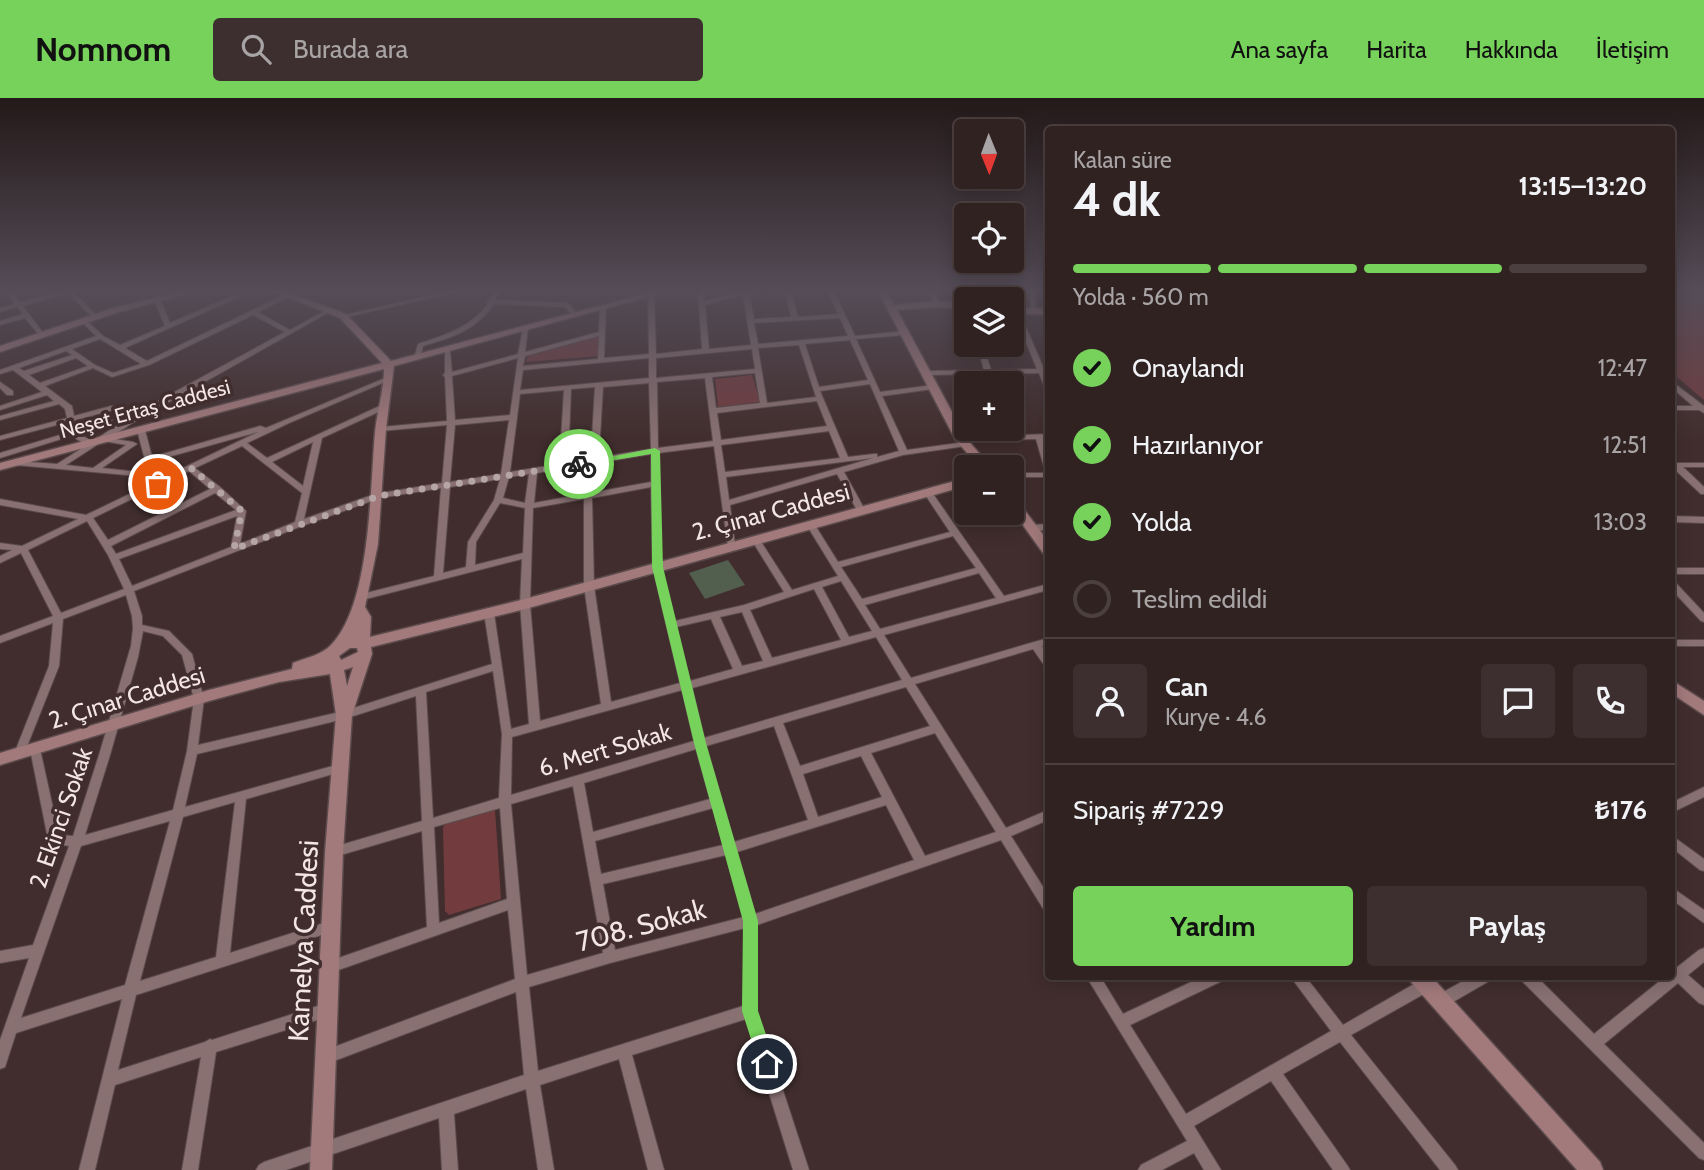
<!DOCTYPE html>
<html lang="tr">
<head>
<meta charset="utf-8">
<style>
  body { margin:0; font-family:Cabin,sans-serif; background:#3d2f2f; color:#f1f3f6; height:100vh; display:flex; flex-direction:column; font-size:26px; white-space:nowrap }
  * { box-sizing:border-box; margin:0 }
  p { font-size:23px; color:#a8a4a5 }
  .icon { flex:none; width:38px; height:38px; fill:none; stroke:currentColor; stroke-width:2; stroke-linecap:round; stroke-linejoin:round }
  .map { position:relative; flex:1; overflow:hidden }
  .sheet { position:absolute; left:1045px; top:28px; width:630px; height:854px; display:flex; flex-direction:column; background:#312222; border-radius:7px; box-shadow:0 4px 18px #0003,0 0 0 2px #4c3f40 }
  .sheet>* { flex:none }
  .needle { width:46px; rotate:179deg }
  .buttons { position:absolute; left:954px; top:21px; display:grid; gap:14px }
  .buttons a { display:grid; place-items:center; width:70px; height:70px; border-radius:7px; background:#312222; box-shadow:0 4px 18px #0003,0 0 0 2px #4c3f40; font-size:35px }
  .pin { position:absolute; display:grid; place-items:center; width:60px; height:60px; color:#fff; margin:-30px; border:4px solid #fff; border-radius:50%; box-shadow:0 2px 7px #0007 }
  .courier { position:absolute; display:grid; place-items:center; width:70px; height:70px; margin:-35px; border:5px solid #76d25a; border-radius:50%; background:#fff; color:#222; box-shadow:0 2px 9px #0007 }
  .head em { font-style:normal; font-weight:700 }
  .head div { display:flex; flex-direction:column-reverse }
  .head { display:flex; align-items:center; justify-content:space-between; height:119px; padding:0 28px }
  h1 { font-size:46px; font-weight:700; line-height:52px }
  .bar { display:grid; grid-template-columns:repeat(4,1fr); gap:10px 7px; align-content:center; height:84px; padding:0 28px }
  .bar i { height:9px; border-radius:5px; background:#4c3f40 }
  .bar .selected { background:#76d25a }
  .bar p { grid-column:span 4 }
  .line { display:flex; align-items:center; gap:18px; padding:0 28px; border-top:2px solid #4c3f40 }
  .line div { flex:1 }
  .round { display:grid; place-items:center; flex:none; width:74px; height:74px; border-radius:7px; background:#3d2f2f }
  ol { padding:0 28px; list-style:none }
  li { display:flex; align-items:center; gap:21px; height:77px }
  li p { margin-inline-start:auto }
  li .icon { padding:7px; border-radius:50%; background:#76d25a; color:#111; stroke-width:4 }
  li:last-child { color:#a8a4a5 }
  li i { width:38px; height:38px; border:4px solid #4c3f40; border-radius:50% }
  .button { display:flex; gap:14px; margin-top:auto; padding:14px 28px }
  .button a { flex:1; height:80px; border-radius:7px; background:#76d25a; color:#111; font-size:28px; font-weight:700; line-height:80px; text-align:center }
  .button a+a { background:#3d2f2f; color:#f1f3f6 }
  header { display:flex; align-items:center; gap:42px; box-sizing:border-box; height:98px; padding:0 35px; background:#76d25a; color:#111 }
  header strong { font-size:33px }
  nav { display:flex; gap:38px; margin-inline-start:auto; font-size:24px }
  .search { width:490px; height:63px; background:#3d2f2f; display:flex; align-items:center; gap:18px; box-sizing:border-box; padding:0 24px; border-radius:7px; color:#a8a4a5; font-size:26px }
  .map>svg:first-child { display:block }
  .green { fill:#723c3f }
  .building { fill:#525e4e }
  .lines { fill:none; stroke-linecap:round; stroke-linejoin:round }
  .street-casing { stroke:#5c4b4c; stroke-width:2 }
  .secondary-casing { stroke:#5c4b4c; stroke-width:3 }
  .street { fill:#897172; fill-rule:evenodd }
  .secondary { fill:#a37a7c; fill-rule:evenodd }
  .route { fill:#76d25a }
  .done { stroke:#b5a5a5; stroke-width:7; stroke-dasharray:0 12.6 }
  .labels { text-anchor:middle; stroke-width:7; stroke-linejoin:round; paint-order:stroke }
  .far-street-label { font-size:21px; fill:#f4e6e6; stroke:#412d2d }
  .street-label { font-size:24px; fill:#f4e6e6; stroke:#412d2d }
  .near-street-label { font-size:28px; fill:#f4e6e6; stroke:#412d2d }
</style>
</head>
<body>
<header>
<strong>Nomnom</strong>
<div class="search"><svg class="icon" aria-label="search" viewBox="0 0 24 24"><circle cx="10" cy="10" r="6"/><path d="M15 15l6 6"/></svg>Burada ara</div>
<nav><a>Ana sayfa</a><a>Harita</a><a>Hakkında</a><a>İletişim</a></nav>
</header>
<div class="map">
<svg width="1704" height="1072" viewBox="0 0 1704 1072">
  <rect width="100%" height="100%" fill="#412d2d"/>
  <g class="green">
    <polygon points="1671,193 1704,193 1704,302 1671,274"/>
    <polygon points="597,239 600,240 600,258 526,264 528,257"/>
    <polygon points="752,277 760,304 718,309 715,281"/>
    <polygon points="488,711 495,712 501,801 449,817 445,813 443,730 445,725"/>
  </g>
  <polygon class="building" points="728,462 745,487 705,501 689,475"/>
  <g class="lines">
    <defs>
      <g id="street">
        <polygon points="5,193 11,193 20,204 61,193 73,193 97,218 92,219 68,195 23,208 43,235 43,237 39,237 25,220 0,227 0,223 23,216 17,209 0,214 0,210 15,206"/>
        <path d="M244 193H252L125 250 147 263 288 195 291 197 290 198 258 214 290 232 328 211 333 212 142 319 109 340 133 344 137 346 102 370 138 374 150 370 145 362 137 332 138 330H144L145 332 152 359 260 328 266 330 390 278 392 279V281L289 325 247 345 267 360 384 306H387V310L322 340 304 421 375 396 442 385 447 327 381 333 377 331 381 329 447 323 445 279 443 277 445 275V251L450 252 452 274 518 256 523 230 528 231 525 254 599 234 600 210 603 208 606 210 604 260 649 256 648 193H654L656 256 702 251 698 193H704L705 203 741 193H751L749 195 754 221 791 219 785 193H791L798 219 838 216 828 193H834L855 238 905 233 908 235 905 237 856 241 880 294 933 287 937 289 933 291 882 298 907 352 966 344 970 346 966 348 903 357 844 374 865 412 864 414H858L837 376 730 407 735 447 734 449H728L714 348 658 355 661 469 675 523 744 507 784 494 751 441 752 439H758L792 492 838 478 806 426 807 424H813L838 464 950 434 924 395 928 393H931L1004 498 1048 486V492L884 537 911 580 1048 540V546L1042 548 1048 557V568L1044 567 1033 551 915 586 1006 730 1048 712V722L1011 738 1048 797V814L1044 812 1001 742 757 827V913L809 1072H793L746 921 632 957 664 1072H648L619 961 540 987 554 1072H538L526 991 454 1016 458 1072H442L439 1020 286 1072H256L259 1067 264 1064 524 977 516 894 326 966 321 964 319 959 321 954 326 952 515 881 508 812 330 875 325 873 324 869 325 865 330 863 427 829 422 733 334 759 330 758 328 754 330 750 334 749 422 723 416 598 344 621 197 656 185 709 340 666 344 667 345 670 344 673 340 674 246 701 230 855 333 822 337 824 339 828 337 832 136 897 118 972 205 944 210 941 212 942 327 905 332 907 334 912 332 917 327 919 216 954 198 1072H182L201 959 115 987 95 1072H79L122 901 16 935 5 969 0 971V942L29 860 0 865V853L33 847 69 748 50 745 48 741 30 651 31 648 35 647 39 648 40 651 59 737 73 738 99 657 131 548 133 530 132 518 126 497 63 521 59 568 24 656 23 659 19 660 15 659 14 656 49 568 53 525 0 545V538L53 518 21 455 0 465V458L12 452 0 451V445L22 448 78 421 0 407V401L86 417 171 376 155 373 138 378 15 367 11 365 15 363 57 366 87 347 71 338 0 360V355L70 334 68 324 0 342V338L67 320 65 311 59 306 0 322V318L54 303 47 297 0 312V308L42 294 13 272 0 276V272L96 238 81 223V221H85L103 238 120 247 165 228 154 201 155 200 160 201 170 225ZM743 196 751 247 709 251 705 207ZM253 217 285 234 136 315 93 343 78 336 112 326V322H106L77 332 75 322 114 312V308H111L74 318 72 308 45 288 93 270 112 279 149 267ZM840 220 848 238 758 246 754 225ZM599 238 598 261 523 268 525 258ZM100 241 141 266 113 275 95 267 72 251ZM850 242 868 282 819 289 805 246ZM799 247 816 299 767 305 758 250ZM752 251 755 271 656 280V260ZM66 253 72 257 24 273 19 270ZM76 260 88 268 40 285 29 277ZM518 260 510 317 455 322 452 278ZM649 260V280L520 292 523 272ZM755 275 760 305 716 310 712 279ZM705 280 713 343 658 350 657 284ZM649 285 651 351 510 374 520 296 564 292 561 341 565 343 569 341 571 291 595 289 592 339 596 341 600 339 603 289ZM870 286 899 353 877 359V356H874L848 359 820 293ZM817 303 827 328 721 342 717 315ZM509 322 501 376 450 384 455 327ZM829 333 840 360 725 374 721 347ZM258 334 179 372 158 369 154 363ZM103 343 126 347 93 370 66 367ZM313 344 303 388 272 364ZM242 348 302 395 295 424 240 446 246 413 220 389 195 370ZM651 356V384L534 405 537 375ZM873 360 729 402 726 379ZM189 373 210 391 108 442 93 420ZM529 376 525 405 503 400 509 379ZM500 381 494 402 468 444 466 469 443 475 450 389ZM651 389 653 469 680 585 611 604 594 488 592 400ZM441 390 434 478 362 496 357 499 362 502 522 461 520 506 529 626 511 631 494 515 489 512 484 515 492 566 344 613 198 647 204 601 192 556 169 533 142 527V518L134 493 302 428 380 400ZM215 395 236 412 116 456 111 448ZM584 401V488L601 606 540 623 530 506 533 410ZM500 405 525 410 523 455 475 467 476 444ZM237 418 231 449 132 488 119 461ZM87 423 108 457 124 491 61 515 28 452ZM953 438 976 470 862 501 841 469ZM979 475 996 500 880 531 865 507ZM841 483 872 533 849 539 822 489ZM814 491 841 542 772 560 750 512ZM742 514 763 563 742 568 720 519ZM711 521 733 571 690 583 676 529ZM143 533 163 538 182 557 194 601 187 653 173 712 85 737 110 657 138 559ZM876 539 902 582 704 640 692 590ZM493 573 502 636 499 700 433 720 426 594ZM906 589 930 628 800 668 783 625ZM682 592 694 643 511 697 512 639ZM774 628 808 722 734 744 706 648ZM935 635 996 734 925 758 871 655ZM696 651 710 701 593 734 584 685ZM861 658 882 699 818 719 803 676ZM573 688 603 855 527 877 511 706ZM235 704 216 859 140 883 183 719ZM886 707 914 762 755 816 737 754ZM500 710 507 801 439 825 434 729ZM713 710 723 747 601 776 595 743ZM170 723 125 887 21 920 81 748ZM726 757 744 819 615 852 603 786ZM745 830 743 908 538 973 529 889 610 865Z"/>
        <polygon points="450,193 461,193 343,220 340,218"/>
        <path d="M494 193H500L495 202 567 205 569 206 578 217 573 218 565 209 494 206C475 233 453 239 423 248L420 260 415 261 414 260 418 246C445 237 470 230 488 206L487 204Z"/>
        <polygon points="928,193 934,193 941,206 940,207 936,207"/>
        <polygon points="1029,193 1035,193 1036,214 1031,213"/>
        <polygon points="1016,211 1019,213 1044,271 1048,271 1048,275 1046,275 1048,280 1048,290 1044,288 1039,275 993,276 996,285 989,285 986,276 925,277 922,275 925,273 984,272 977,247 983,247 991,272 1037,271 1013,213"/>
        <polygon points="1671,283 1704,308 1704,315 1699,312 1671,312 1671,308 1693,308 1671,289"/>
        <polygon points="0,284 13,293 13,297 7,297 0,290"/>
        <polygon points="1012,322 1016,324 1022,337 1048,336 1048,340 1043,340 1048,357 1048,371 1044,369 1036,341 961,343 957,341 961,339 1014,337 1011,331"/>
        <polygon points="1672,365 1704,365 1704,369 1683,369 1704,389 1704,396 1701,396 1672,369"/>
        <rect x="1012" y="375" width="36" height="4"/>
        <polygon points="1671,418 1704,419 1704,425 1671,424"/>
        <polygon points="1048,426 1048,432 1031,433 1027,430 1031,427"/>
        <rect x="1671" y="470" width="33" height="6"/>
        <polygon points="1671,482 1674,483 1704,515 1704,524 1701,523 1671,491"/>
        <rect x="1671" y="542" width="33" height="6"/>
        <polygon points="1704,689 1704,699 1671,715 1671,705"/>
        <polygon points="1671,737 1704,761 1704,773 1700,772 1671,749"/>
        <polygon points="1671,789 1704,812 1704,825 1671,801"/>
        <polygon points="1704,850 1704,864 1688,877 1704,891 1704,907 1699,905 1678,885 1604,946 1704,1045 1704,1062 1699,1060 1521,882 1520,878 1536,878 1594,936 1666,878 1671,878 1671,874 1699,852"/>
        <polygon points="1086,878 1100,878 1123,916 1204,878 1225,878 1224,882 1130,927 1186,1016 1331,933 1290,878 1305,878 1343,927 1421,882 1426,881 1431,882 1433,887 1431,892 1351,937 1455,1067 1458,1072 1440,1072 1340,944 1283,976 1347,1067 1350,1072 1333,1072 1271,983 1194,1028 1221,1072 1204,1072 1194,1055 1162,1072 1138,1072 1141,1067 1187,1043"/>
        <polygon points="1472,878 1492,878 1491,882 1446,908 1441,910 1436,908 1434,903 1436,898"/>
      </g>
      <g id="secondary">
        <polygon points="184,193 199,193 119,214 0,254 0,248 113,210"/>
        <path d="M272 193H284L346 216 391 263 656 193H670L394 268 386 331 378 446 365 509 371 519 370 539 525 501 966 380V388L525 511 371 549 372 556 352 617 343 754 332 1072H310L325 754 336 617 330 576 279 584 209 603 0 667V655L209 592 292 571 293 565C305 560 322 557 331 547 371 506 370 390 375 334 377 313 384 292 384 271L0 372V365L382 265 340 220ZM350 550H357L358 554 341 562 339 558ZM353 569 347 588 344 572Z"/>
        <polygon points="878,193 886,193 894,207 938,203 966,205 966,211 938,209 897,212 966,340 991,369 979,369 955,341"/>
        <polygon points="1012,209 1048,211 1048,217 1012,215"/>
        <polygon points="1012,400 1016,401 1048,443 1048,456 1043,455 1012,412"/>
        <polygon points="1671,582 1704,603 1704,617 1671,595"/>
        <polygon points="1409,878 1431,878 1600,1064 1603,1072 1577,1072 1411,884"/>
      </g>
    </defs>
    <use href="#street" class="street-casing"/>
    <use href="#secondary" class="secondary-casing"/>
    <use href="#street" class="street"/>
    <use href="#secondary" class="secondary"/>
  </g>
  <linearGradient id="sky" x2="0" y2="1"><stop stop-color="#241919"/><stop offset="0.56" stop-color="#544c57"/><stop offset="1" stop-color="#544c57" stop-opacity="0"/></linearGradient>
  <rect width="1704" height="343" fill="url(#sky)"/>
  <polygon class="route" points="655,350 660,353 663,469 706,645 758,823 758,913 776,966 773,971 767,974 762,971 759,966 742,913 743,823 694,645 652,469 651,356 579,368 574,366"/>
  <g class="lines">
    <polyline class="done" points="158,386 191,370 242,413 234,451 379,398 579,366"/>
  </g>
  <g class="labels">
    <g class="far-street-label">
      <text transform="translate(145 311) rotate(-15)" y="7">Neşet Ertaş Caddesi</text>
    </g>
    <g class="street-label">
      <text transform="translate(771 414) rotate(-15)" y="8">2. Çınar Caddesi</text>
      <text transform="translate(127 600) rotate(-17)" y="8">2. Çınar Caddesi</text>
      <text transform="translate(605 652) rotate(-16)" y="8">6. Mert Sokak</text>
      <text transform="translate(61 720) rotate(-71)" y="8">2. Ekinci Sokak</text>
    </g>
    <g class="near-street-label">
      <text transform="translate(641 827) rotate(-15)" y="10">708. Sokak</text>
      <text transform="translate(303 843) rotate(-87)" y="10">Kamelya Caddesi</text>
    </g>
  </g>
</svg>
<div class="buttons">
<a><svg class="needle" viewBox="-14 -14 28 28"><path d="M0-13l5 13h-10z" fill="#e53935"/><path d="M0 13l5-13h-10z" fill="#a8a4a5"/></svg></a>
<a><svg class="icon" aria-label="locate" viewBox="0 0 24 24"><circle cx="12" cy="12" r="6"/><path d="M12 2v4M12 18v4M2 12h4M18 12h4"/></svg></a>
<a><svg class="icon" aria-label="layers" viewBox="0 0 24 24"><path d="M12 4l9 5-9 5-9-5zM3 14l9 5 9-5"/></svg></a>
<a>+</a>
<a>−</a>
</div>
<div class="pin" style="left:158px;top:386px;background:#ea580c"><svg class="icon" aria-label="bag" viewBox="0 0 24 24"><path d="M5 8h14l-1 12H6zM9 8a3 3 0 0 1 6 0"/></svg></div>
<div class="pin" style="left:767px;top:966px;background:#1f2937"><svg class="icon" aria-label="home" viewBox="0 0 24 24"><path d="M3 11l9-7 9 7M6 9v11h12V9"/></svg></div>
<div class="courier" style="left:579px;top:366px"><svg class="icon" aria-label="bike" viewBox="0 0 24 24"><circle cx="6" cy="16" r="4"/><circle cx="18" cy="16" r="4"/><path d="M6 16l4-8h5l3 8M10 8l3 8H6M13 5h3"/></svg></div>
<section class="sheet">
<div class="head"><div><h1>4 dk</h1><p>Kalan süre</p></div><em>13:15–13:20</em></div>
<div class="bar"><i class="selected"></i><i class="selected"></i><i class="selected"></i><i></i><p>Yolda · 560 m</p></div>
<ol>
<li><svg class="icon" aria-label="check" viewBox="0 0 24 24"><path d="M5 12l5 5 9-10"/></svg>Onaylandı<p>12:47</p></li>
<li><svg class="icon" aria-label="check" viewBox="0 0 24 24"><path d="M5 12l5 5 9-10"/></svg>Hazırlanıyor<p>12:51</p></li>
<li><svg class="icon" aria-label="check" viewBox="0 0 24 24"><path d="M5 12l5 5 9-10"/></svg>Yolda<p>13:03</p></li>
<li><i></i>Teslim edildi</li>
</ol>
<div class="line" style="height:126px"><a class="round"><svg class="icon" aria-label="person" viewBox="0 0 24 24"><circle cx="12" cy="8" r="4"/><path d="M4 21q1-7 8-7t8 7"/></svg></a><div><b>Can</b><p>Kurye · 4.6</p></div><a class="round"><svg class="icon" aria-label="chat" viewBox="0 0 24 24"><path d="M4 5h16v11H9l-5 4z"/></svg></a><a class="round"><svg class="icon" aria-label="phone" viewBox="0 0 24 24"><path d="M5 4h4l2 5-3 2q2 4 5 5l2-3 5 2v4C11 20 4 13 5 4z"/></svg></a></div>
<div class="line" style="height:91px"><div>Sipariş #7229</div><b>₺176</b></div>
<div class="button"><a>Yardım</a><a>Paylaş</a></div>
</section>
</div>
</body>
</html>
